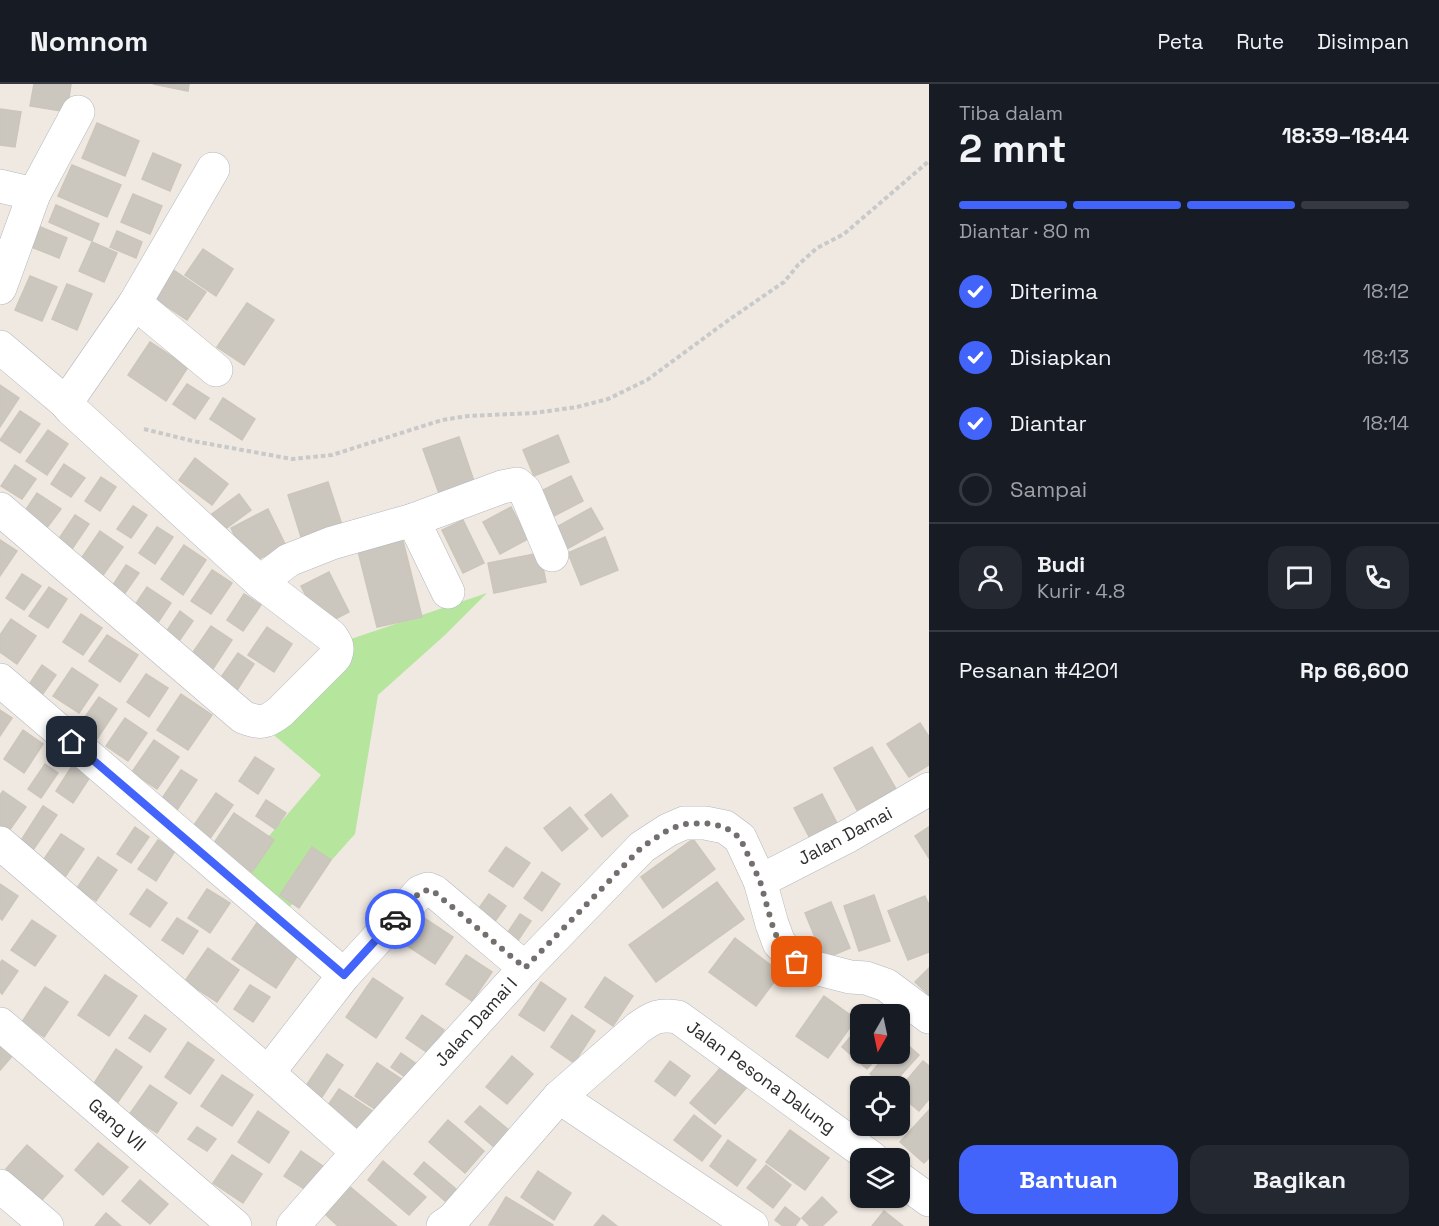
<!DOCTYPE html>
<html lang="id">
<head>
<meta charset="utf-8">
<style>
  body { margin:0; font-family:"Space Grotesk",sans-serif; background:#242831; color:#f1f3f6; height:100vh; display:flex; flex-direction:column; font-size:22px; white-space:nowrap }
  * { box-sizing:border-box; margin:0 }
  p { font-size:20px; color:#9ea1a6 }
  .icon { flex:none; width:33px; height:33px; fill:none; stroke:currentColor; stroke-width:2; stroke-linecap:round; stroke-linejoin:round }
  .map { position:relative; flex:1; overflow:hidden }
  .sheet { display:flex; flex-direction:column; background:#171b24; width:510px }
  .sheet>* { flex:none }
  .needle { width:39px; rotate:189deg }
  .tools { position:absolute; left:850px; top:920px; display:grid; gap:12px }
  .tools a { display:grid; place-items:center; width:60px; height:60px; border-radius:12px; background:#171b24; box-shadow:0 2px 4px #0004; font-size:30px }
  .pin { position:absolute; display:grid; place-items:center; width:51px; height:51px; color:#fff; margin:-26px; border-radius:12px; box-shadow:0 3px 9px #0006 }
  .courier { position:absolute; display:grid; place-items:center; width:60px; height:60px; margin:-30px; border:4px solid #4264fb; border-radius:50%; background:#fff; color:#222; box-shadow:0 2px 8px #0007 }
  .headline em { font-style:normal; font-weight:600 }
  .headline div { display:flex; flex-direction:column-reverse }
  .headline { display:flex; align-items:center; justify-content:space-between; height:102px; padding:0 30px }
  h1 { font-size:39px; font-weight:600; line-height:45px }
  .bar { display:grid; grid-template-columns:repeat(4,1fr); gap:9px 6px; align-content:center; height:72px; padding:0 30px }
  .bar i { height:8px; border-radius:4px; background:#363941 }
  .bar .current { background:#4264fb }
  .bar p { grid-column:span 4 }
  .line { display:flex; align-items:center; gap:15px; padding:0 30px; border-top:2px solid #363941 }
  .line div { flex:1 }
  .round { display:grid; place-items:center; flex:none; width:63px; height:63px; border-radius:18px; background:#242831 }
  ol { padding:0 30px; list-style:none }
  li { display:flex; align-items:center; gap:18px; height:66px }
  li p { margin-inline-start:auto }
  li .icon { padding:6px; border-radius:50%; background:#4264fb; color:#fff; stroke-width:4 }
  li:last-child { color:#9ea1a6 }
  li i { width:33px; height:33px; border:3px solid #363941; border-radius:50% }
  .action { display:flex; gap:12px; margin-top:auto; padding:12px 30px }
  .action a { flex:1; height:69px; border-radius:18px; background:#4264fb; color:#fff; font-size:24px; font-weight:600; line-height:69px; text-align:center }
  .action a+a { background:#242831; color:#f1f3f6 }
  header { display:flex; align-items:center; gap:36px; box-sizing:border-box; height:84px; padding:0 30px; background:#171b24; border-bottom:2px solid #363941 }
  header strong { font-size:28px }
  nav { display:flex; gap:33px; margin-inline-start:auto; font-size:21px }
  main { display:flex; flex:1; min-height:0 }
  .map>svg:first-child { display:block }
  .green { fill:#b6e59e }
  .building { fill:#cbc7bf; stroke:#cbc5ba; stroke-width:1.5 }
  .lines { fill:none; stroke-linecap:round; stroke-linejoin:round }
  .street-casing { stroke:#b4b7c1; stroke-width:34 }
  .path { stroke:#c9c9c9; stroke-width:4; stroke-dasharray:4.5 3; stroke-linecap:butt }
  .street { stroke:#fff; stroke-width:33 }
  .done { stroke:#726f6d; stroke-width:6; stroke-dasharray:0 10.8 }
  .route { stroke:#4264fb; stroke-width:8 }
  .labels { text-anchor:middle; stroke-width:5; stroke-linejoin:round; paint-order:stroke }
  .street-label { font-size:18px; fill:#2e2e2e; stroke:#fff }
</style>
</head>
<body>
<header>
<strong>Nomnom</strong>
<nav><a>Peta</a><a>Rute</a><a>Disimpan</a></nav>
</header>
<main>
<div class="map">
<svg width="929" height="1142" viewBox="0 0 929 1142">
  <rect width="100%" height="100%" fill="#efe9e1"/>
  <polygon class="green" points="487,509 445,551 378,611 355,750 286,827 239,787 321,691 269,647 345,557"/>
  <g class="building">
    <polygon points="34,0 71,0 67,28 30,22"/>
    <polygon points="153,0 189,0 188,7"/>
    <polygon points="0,25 21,28 15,63 0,61"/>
    <polygon points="97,39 139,57 125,92 82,74"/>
    <polygon points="153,69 181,81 170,107 142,95"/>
    <polygon points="72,81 121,101 107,133 58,112"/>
    <polygon points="133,110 162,122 150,150 121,138"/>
    <polygon points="56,121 99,140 92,157 49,138"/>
    <polygon points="38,142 67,154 59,174 29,162"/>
    <polygon points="117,147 142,158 136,174 110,163"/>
    <polygon points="92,158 117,169 104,198 79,187"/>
    <polygon points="203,165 233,185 216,212 185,191"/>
    <polygon points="172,185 206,208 187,236 153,213"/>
    <polygon points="30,192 57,203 42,237 15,226"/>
    <polygon points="67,200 92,210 77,246 52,235"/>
    <polygon points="247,219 274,236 244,281 217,263"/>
    <polygon points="150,258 188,283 166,317 128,291"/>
    <polygon points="187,300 209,314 195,335 173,320"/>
    <polygon points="0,301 19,314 0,343"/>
    <polygon points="223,314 255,335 242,356 210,335"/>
    <polygon points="20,327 40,340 20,369 0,356"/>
    <polygon points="48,346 68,360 47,391 26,377"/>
    <polygon points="558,351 569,378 534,392 523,366"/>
    <polygon points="459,353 475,400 440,412 423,365"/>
    <polygon points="195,374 228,400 212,421 179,396"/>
    <polygon points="64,380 85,394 71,413 51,400"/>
    <polygon points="15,381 36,395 22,415 1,402"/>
    <polygon points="571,392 583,417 552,433 539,408"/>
    <polygon points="101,393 116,403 100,427 85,417"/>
    <polygon points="328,398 343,444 302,456 288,411"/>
    <polygon points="37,409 61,425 46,445 23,430"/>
    <polygon points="239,410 251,426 224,446 212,430"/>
    <polygon points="133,422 147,431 131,454 117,445"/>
    <polygon points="511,423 528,455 500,470 483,438"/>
    <polygon points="591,424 603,445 565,466 553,445"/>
    <polygon points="268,425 286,462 248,480 231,444"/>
    <polygon points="75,431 89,440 72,465 58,456"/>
    <polygon points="463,436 484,479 463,489 442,446"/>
    <polygon points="157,443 173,453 155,480 139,469"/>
    <polygon points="100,447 123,463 101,494 78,479"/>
    <polygon points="605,453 618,486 581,501 568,469"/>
    <polygon points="0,456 17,467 0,492"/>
    <polygon points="403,457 422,533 377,543 358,467"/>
    <polygon points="184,461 206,476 183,511 161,495"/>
    <polygon points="540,469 546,498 494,509 488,479"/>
    <polygon points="126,481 139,489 123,512 111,504"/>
    <polygon points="212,486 232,499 211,530 191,517"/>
    <polygon points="329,488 349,528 322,542 301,502"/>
    <polygon points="22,490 41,502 24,526 6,514"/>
    <polygon points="49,503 67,515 48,544 29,532"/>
    <polygon points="147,503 171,519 155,543 131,527"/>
    <polygon points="244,510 261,521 243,547 227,536"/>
    <polygon points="180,527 193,537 177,560 164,551"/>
    <polygon points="81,530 102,544 83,571 63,558"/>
    <polygon points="11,535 36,552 17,580 0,568 0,551"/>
    <polygon points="211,542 232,556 211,588 189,574"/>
    <polygon points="267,543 292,560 274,588 248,571"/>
    <polygon points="107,551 138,571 120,598 89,577"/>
    <polygon points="238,569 254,580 234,611 217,599"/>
    <polygon points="42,581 56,591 40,614 26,605"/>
    <polygon points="72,584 98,601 79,629 53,612"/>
    <polygon points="146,590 168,604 149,633 127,618"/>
    <polygon points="181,610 212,631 188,666 157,646"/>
    <polygon points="99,613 117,625 97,655 78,643"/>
    <polygon points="0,626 12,634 0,652"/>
    <polygon points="125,634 147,649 128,677 106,662"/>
    <polygon points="920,639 929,653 929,681 909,693 887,660"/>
    <polygon points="23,646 43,660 24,689 4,675"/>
    <polygon points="154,656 179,673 157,705 132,688"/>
    <polygon points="872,663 896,705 857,726 834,684"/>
    <polygon points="255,673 274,685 258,710 239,697"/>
    <polygon points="45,680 58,689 41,714 28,705"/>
    <polygon points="72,682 90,693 73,719 56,707"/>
    <polygon points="181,686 197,696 175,729 159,719"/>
    <polygon points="3,707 26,723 6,751 0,747 0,711"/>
    <polygon points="216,709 233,721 209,756 192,744"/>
    <polygon points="611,710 628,732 602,753 585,731"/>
    <polygon points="822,710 840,745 813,760 794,724"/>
    <polygon points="266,716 286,729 275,745 256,732"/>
    <polygon points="43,722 57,731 33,766 20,758"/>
    <polygon points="570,723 588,745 562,767 544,744"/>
    <polygon points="234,729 274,756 252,788 212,762"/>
    <polygon points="135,743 149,753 131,779 117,770"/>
    <polygon points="929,743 929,774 915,752"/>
    <polygon points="61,750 84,765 63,796 40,781"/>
    <polygon points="693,755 715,785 663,824 641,793"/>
    <polygon points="158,756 175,767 156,797 138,785"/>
    <polygon points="312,763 331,776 299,824 280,811"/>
    <polygon points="506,763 530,779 513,803 489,787"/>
    <polygon points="98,773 117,786 96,817 77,804"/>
    <polygon points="542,788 560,800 542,827 524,814"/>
    <polygon points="717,798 744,835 656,898 629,861"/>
    <polygon points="0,800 18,812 2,836 0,834"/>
    <polygon points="147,805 167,819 150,843 130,830"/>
    <polygon points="207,805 230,819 210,849 188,834"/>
    <polygon points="489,810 506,822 491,843 474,831"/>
    <polygon points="874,811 890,857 859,867 844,822"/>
    <polygon points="925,812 929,821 929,868 908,876 888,827"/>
    <polygon points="831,818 850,864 824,875 805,829"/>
    <polygon points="520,830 531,837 517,858 506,851"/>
    <polygon points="261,833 304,862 276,904 232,875"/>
    <polygon points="177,834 198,847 183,870 162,856"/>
    <polygon points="424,834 453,853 435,880 406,861"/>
    <polygon points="32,836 56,852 35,882 11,866"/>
    <polygon points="735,854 781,889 756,922 709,888"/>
    <polygon points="208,864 239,886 217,918 185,897"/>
    <polygon points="466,871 492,888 472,917 446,900"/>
    <polygon points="2,876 18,887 2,910 0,908 0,879"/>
    <polygon points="929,884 929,911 915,898"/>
    <polygon points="105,891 137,912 109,952 78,931"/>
    <polygon points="605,893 633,912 613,942 585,923"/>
    <polygon points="373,894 403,914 376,954 346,933"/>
    <polygon points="541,898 566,915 544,947 519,931"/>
    <polygon points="250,901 270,913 253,938 234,925"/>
    <polygon points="45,903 68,918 44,953 22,938"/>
    <polygon points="824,912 856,935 828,974 796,952"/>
    <polygon points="145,931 166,945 150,968 129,954"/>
    <polygon points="422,931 444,946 428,969 406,954"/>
    <polygon points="572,931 595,947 574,979 551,963"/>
    <polygon points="861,940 861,969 881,969 867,985 842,963"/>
    <polygon points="901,955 919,971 891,1002 883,1002 870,990 888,969 900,969"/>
    <polygon points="188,958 214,976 190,1010 165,993"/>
    <polygon points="0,960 13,971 0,986"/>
    <polygon points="116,965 142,983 118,1018 93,1001"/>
    <polygon points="401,969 418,981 408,995 391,983"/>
    <polygon points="327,970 343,981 320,1016 304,1005"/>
    <polygon points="512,972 533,990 507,1020 486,1003"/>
    <polygon points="670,977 690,992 675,1012 655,997"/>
    <polygon points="923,977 929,982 929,1015 919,1027 900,1011 900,1004"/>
    <polygon points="377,979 406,998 384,1031 355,1012"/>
    <polygon points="722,982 747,1003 715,1040 690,1019"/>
    <polygon points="222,991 253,1011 232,1042 201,1022"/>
    <polygon points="150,1001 177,1019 157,1049 129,1031"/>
    <polygon points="339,1005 380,1032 365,1054 324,1027"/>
    <polygon points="480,1022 510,1047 495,1064 465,1038"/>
    <polygon points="929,1026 929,1074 924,1079 900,1058"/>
    <polygon points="258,1027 289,1048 269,1079 238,1058"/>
    <polygon points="694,1031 721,1052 702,1077 674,1056"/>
    <polygon points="448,1036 484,1067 465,1089 429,1058"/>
    <polygon points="197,1043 216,1055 207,1067 188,1055"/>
    <polygon points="790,1046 829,1074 805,1106 766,1078"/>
    <polygon points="728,1056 756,1076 737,1102 710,1082"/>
    <polygon points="98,1059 128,1083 103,1111 75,1086"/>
    <polygon points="27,1061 63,1092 42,1116 6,1085"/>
    <polygon points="301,1067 330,1087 314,1111 284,1092"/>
    <polygon points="232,1071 262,1090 243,1119 213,1099"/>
    <polygon points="383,1077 426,1113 409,1131 368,1096"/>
    <polygon points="424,1078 456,1105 445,1117 414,1090"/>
    <polygon points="766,1081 791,1101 773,1124 747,1104"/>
    <polygon points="538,1087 571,1109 554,1136 521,1113"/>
    <polygon points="140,1096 168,1120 150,1140 122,1117"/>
    <polygon points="349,1102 397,1142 338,1142 325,1130"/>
    <polygon points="506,1113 553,1141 552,1142 489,1141"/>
    <polygon points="822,1113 837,1128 822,1142 810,1142 802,1134"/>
    <polygon points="785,1123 800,1135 795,1142 783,1142 775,1136"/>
    <polygon points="884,1127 903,1142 872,1142"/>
    <polygon points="106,1129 121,1142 95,1142"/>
    <polygon points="603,1131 617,1142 594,1142"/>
  </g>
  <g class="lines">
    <defs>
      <g id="street">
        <polyline points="0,102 34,110"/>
        <polyline points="0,204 34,110 78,28"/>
        <polyline points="135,219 216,286"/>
        <path d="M0 263 66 319 71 325 260 498 331 552C337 560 339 564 335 573L280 628C266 639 260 640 243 633L0 425"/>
        <polyline points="66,319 135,219 213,85"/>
        <polyline points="413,436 448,508"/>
        <polyline points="260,498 289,476 332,459 413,436 502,403 517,400 525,407 552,471"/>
        <polyline points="0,596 344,891"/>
        <polyline points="0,759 268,989 358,1068"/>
        <polyline points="760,797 848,752 929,705"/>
        <polyline points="0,940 235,1142"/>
        <polyline points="268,989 344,891 420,808 428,805 435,808 525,884"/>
        <polyline points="559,1013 752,1142"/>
        <polyline points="900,1095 929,1116"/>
        <polyline points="0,1102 47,1142"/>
        <polyline points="293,1142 358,1068 525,884 642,763 668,746 684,739 705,739 725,743 740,754 760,797 772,840 779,859 797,878 819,885 850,893 866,894 886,901 929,933"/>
        <path d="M443 1142 453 1135 559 1013 638 944C653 933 659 930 678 933L872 1074"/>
      </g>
    </defs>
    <use href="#street" class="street-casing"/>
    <polyline class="path" points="144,345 193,357 292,375 332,371 442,336 468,332 534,329 577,323 608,315 647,296 730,235 784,198 798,181 817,164 844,150 929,77"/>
    <use href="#street" class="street"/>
  </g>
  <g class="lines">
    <polyline class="done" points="395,835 420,808 428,806 432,806 525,884 642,763 668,746 684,740 705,739 725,743 740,754 760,797 772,840 779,859 797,878"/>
    <polyline class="route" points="72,658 344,891 395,835"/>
  </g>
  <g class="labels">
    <g class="street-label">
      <text transform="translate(845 752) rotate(-28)" y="6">Jalan Damai</text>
      <text transform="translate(476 938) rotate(-48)" y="6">Jalan Damai I</text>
      <text transform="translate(761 993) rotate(36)" y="6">Jalan Pesona Dalung</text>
      <text transform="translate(117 1041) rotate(41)" y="6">Gang VII</text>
    </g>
  </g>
</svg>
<div class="tools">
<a><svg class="needle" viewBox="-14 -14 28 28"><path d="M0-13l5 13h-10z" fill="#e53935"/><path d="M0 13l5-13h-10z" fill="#9ea1a6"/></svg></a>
<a><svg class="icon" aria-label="locate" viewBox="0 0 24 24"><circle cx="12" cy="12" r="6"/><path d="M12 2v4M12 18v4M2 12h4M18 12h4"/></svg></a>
<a><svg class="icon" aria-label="layers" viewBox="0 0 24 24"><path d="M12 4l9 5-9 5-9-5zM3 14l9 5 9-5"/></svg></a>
</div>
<div class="pin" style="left:797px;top:878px;background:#ea580c"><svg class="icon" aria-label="bag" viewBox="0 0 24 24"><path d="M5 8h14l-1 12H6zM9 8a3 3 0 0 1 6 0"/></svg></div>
<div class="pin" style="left:72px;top:658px;background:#1f2937"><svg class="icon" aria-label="home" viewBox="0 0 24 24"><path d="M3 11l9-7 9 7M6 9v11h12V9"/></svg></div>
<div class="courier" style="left:395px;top:835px"><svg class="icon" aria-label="car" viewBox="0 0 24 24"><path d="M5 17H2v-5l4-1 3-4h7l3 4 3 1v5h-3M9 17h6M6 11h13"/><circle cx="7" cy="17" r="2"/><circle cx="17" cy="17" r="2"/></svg></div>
</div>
<section class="sheet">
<div class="headline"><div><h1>2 mnt</h1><p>Tiba dalam</p></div><em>18:39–18:44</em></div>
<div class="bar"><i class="current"></i><i class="current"></i><i class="current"></i><i></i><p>Diantar · 80 m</p></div>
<ol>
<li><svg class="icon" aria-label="check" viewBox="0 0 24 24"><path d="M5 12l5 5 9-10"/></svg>Diterima<p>18:12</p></li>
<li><svg class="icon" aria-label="check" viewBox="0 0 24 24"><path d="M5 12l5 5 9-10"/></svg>Disiapkan<p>18:13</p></li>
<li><svg class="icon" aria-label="check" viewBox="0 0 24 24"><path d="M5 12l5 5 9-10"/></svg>Diantar<p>18:14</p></li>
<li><i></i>Sampai</li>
</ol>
<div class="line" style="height:108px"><a class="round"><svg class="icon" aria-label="person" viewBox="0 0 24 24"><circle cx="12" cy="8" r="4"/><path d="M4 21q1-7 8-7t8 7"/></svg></a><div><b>Budi</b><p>Kurir · 4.8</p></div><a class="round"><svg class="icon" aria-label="chat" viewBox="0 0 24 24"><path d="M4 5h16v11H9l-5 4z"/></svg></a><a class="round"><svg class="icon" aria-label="phone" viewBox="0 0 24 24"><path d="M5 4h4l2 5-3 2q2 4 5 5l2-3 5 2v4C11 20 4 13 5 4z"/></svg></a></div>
<div class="line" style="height:78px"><div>Pesanan #4201</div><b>Rp 66,600</b></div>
<div class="action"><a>Bantuan</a><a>Bagikan</a></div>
</section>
</main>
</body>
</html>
